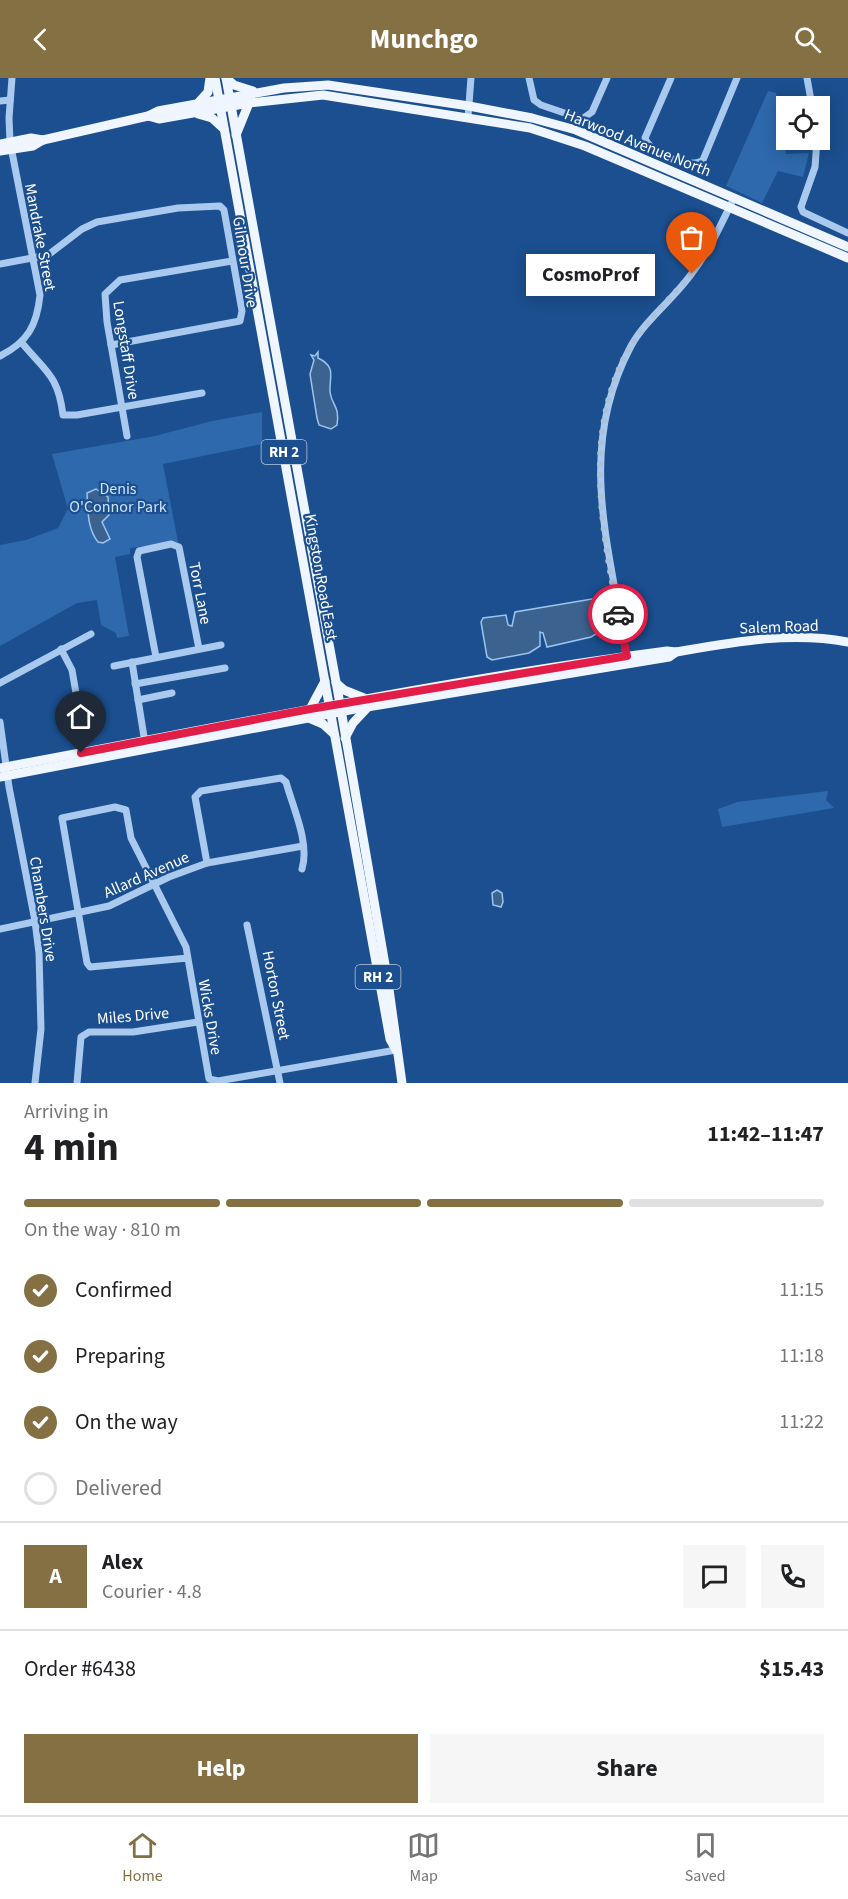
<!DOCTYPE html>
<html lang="en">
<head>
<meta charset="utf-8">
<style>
  body { margin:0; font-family:"Source Sans 3",sans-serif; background:#f6f6f6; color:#202124; height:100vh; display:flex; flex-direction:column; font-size:22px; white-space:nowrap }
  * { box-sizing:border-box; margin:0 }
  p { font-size:20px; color:#757577 }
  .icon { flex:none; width:33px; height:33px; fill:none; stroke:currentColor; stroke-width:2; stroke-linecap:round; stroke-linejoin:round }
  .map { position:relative; height:1005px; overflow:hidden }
  .side { display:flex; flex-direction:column; background:#fff; flex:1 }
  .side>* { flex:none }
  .tools { position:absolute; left:776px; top:18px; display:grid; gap:12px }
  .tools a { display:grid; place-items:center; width:54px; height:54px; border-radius:0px; background:#fff; box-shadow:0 3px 15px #0003; font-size:30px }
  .pin { position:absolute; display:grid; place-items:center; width:51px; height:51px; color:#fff; margin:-62px -26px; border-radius:50% 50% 50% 0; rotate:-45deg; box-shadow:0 0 6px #0007 }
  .pin .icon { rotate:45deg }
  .courier { position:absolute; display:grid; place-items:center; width:60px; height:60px; margin:-30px; border:4px solid #e11d48; border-radius:50%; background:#fff; color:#222; box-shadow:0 2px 8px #0007 }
  .bubble { position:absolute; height:42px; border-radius:0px; background:#fff; box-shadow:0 3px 15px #0003; font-size:20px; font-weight:700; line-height:42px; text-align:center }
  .head em { font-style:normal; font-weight:700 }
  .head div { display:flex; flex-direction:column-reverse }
  .head { display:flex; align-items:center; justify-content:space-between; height:102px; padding:0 24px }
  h1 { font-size:39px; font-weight:700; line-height:45px }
  .bar { display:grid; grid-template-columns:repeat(4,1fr); gap:9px 6px; align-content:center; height:72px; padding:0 24px }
  .bar i { height:8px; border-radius:4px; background:#e0e0e0 }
  .bar .on { background:#847042 }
  .bar p { grid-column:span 4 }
  .line { display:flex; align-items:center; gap:15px; padding:0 24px; border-top:2px solid #e0e0e0 }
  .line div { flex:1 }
  .round { display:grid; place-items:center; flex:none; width:63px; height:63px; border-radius:0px; background:#f6f6f6 }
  ol { padding:0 24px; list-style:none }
  li { display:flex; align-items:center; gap:18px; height:66px }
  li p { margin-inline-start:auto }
  li .icon { padding:6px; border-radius:50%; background:#847042; color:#fff; stroke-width:4 }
  li:last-child { color:#757577 }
  li i { width:33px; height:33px; border:3px solid #e0e0e0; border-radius:50% }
  .button { display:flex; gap:12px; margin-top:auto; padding:12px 24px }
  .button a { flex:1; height:69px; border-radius:0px; background:#847042; color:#fff; font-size:24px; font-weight:700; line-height:69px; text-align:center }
  .button a+a { background:#f6f6f6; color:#202124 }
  header { display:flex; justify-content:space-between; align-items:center; height:78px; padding:0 24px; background:#847042; color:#fff; font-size:27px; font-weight:700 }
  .tabs { display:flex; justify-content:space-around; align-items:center; height:84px; border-top:2px solid #e0e0e0; background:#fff; font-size:16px; color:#757577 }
  .tabs a { display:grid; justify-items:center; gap:3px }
  .tabs .on { color:#847042 }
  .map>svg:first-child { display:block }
  .green { fill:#2e69ad }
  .water { fill:#3c6290; stroke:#9cc4f0; stroke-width:1.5 }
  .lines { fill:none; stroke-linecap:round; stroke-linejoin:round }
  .minor { stroke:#a9c9ee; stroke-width:7 }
  .major { stroke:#f0f6ff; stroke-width:9 }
  .done { stroke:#afc1d8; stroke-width:6; stroke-dasharray:0 10.8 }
  .route { stroke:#e11d48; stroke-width:8 }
  .labels { text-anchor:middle; stroke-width:4.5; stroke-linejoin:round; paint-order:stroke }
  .shield { fill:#1b4f8f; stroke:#bbcadd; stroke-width:1.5 }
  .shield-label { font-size:15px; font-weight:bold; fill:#fff }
  .street-label { font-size:16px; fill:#fff; stroke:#1b4f8f }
  .park-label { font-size:16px; fill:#cfe3fa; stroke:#1b4f8f }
</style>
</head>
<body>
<header><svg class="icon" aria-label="back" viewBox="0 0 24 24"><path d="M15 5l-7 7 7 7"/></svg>Munchgo<svg class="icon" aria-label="search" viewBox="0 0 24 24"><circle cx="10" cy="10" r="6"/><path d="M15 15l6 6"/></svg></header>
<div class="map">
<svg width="848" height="1005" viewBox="0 0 848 1005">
  <rect width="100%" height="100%" fill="#1b4f8f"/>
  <g class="green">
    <polygon points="768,13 776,15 786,76 809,75 803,99 778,93 762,125 726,108"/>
    <polygon points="262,334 262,366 163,386 178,464 130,470 130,476 115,479 129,558 117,560 116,555 101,547 97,522 77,525 0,568 0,467 26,462 58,450 68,431 52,376 155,358 212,343"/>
    <polygon points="828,713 826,722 834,730 722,749 718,731 737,724"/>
  </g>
  <g class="water">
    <path d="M318 274V280C337 289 329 299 330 314 332 328 340 328 337 347L331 351 319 347 317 340 310 296 314 282 311 277 315 278Z"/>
    <path d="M96 411 108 419 109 437 102 444 110 461 103 465 98 464C87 451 88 431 87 415Z"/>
    <polygon points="592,521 598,524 604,551 591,559 547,569 543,555 540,554 540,568 529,575 492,582 487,579 481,544 483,540 506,537 508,547 512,548 515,534"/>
    <polygon points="497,812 502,815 503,824 501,829 493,827 492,815"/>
  </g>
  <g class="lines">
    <g class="minor">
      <polyline points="529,0 534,22 541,27 582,41 592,34 607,0"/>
      <path d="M671 0 645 60C649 75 690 92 703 82L737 0"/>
      <polyline points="807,0 812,28"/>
      <polyline points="0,23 10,22"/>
      <polyline points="468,39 471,0"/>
      <polyline points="817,62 815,89 801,129 803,134 848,155"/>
      <polyline points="0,186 48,177 82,151 97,144 178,130 220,128 224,132 242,233 240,243 111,267"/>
      <path d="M22 265C46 294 58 297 63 337H77L202 315"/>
      <path d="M0 278C28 264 37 247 40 217L10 64 9 40 12 0"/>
      <polyline points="127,358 107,244 105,216 120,202 232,183"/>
      <polyline points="61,571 72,592 77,621 65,632"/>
      <polyline points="156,579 137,479 139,473 171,466 179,469 199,571"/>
      <path d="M627 583C612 473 574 375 631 268 646 241 674 221 692 195 710 172 721 146 734 120"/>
      <polyline points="132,584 145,665"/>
      <polyline points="114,588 221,567"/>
      <polyline points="0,605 91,556"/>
      <polyline points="135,606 225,590"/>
      <polyline points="138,622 172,615"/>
      <polyline points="0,644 9,709 35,843 39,875 41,951 35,1005"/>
      <path d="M207 785 195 719 201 713 281 700 286 704C293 730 310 765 302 791"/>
      <polyline points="247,847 280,1005"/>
      <polyline points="0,851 109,828 169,799 207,785 303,768"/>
      <polyline points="188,880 90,889 87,885 62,740 115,729 126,732 131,760 186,869 209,1001 218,1003 396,972"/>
      <polyline points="77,1005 81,959 89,954 133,954 198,944"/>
    </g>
    <g class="major">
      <polyline points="215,0 390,961 396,972"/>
      <polyline points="226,0 340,626 388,904 402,1005"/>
      <polyline points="226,0 234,7 253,13"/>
      <polyline points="199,24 208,14 210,0"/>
      <polyline points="198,36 212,40 224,51"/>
      <polyline points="148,38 159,41 249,25 323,17 530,50 585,68 848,180"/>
      <polyline points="236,57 249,25"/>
      <polyline points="0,66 31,60 43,62"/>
      <polyline points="0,73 33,68 43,62 148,38 158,33 284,10 328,7 469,28 532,40 576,52 848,169"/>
      <polyline points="336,605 344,612 364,620"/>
      <polyline points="310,631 325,603"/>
      <polyline points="309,640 323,646 334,656"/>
      <polyline points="345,660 353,645 368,629"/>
      <path d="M0 690C222 649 443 602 667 573L676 574C733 564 790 553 848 564"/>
      <polyline points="0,699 355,631 669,579 676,574"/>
    </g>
  </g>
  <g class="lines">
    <path class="done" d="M618 536C601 448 582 347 632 266 649 241 672 218 692 196"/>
    <polyline class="route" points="81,675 310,631 627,578 618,536"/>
  </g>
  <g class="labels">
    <g class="shield">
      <rect x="261.5" y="362" width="45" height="24" rx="4.5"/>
      <rect x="355.5" y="887" width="45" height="24" rx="4.5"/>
    </g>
    <g class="shield-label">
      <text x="284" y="379">RH 2</text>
      <text x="378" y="904">RH 2</text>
    </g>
    <g class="street-label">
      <text transform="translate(638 64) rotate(22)" y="6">Harwood Avenue North</text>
      <text transform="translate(41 159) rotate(79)" y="6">Mandrake Street</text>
      <text transform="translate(246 184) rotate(81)" y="6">Gilmour Drive</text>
      <text transform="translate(127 272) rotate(81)" y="6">Longstaff Drive</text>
      <text transform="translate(322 499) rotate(80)" y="6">Kingston Road East</text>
      <text transform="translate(201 515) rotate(79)" y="6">Torr Lane</text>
      <text transform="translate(779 548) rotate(-2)" y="6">Salem Road</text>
      <text transform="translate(146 796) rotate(-24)" y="6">Allard Avenue</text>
      <text transform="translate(44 831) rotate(81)" y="6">Chambers Drive</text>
      <text transform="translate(277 917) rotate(79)" y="6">Horton Street</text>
      <text transform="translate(133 937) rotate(-5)" y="6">Miles Drive</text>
      <text transform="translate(211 939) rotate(80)" y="6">Wicks Drive</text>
    </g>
    <g class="park-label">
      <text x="118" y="416">Denis<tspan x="118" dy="18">O'Connor Park</tspan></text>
    </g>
  </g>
</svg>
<div class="tools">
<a><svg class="icon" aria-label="locate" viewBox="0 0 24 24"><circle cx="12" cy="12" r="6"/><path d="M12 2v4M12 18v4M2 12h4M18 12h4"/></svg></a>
</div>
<div class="pin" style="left:692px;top:196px;background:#ea580c"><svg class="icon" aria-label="bag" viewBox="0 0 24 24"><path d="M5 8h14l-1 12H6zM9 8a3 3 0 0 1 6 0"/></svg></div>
<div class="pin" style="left:81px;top:675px;background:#1f2937"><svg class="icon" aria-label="home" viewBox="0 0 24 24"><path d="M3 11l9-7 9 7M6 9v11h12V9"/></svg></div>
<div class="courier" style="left:618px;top:536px"><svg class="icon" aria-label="car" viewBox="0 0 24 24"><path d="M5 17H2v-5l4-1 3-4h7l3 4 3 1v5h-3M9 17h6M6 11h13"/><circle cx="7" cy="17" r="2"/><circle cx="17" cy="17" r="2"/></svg></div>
<div class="bubble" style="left:526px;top:176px;width:129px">CosmoProf</div>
</div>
<section class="side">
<div class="head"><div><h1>4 min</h1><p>Arriving in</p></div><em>11:42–11:47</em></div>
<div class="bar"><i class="on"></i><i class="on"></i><i class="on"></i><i></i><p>On the way · 810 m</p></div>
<ol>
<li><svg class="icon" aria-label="check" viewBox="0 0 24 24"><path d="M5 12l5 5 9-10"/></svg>Confirmed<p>11:15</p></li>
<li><svg class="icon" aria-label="check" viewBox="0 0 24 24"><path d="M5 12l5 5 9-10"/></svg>Preparing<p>11:18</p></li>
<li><svg class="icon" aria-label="check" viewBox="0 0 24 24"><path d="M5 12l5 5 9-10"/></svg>On the way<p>11:22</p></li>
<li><i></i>Delivered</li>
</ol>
<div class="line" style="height:108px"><b class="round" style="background:#847042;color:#fff">A</b><div><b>Alex</b><p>Courier · 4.8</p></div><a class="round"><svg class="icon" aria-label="chat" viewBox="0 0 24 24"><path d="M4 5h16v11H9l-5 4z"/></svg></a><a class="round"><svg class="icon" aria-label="phone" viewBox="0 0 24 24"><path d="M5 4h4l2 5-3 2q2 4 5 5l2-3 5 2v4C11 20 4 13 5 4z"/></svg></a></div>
<div class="line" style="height:78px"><div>Order #6438</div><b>$15.43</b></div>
<div class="button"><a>Help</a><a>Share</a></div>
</section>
<nav class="tabs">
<a class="on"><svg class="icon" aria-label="home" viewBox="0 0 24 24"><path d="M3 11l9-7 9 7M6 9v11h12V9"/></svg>Home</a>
<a><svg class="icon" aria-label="map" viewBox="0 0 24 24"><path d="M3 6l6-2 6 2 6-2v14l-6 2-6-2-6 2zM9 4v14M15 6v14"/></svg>Map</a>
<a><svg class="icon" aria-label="saved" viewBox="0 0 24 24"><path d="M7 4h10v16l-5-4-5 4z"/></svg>Saved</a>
</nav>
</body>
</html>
